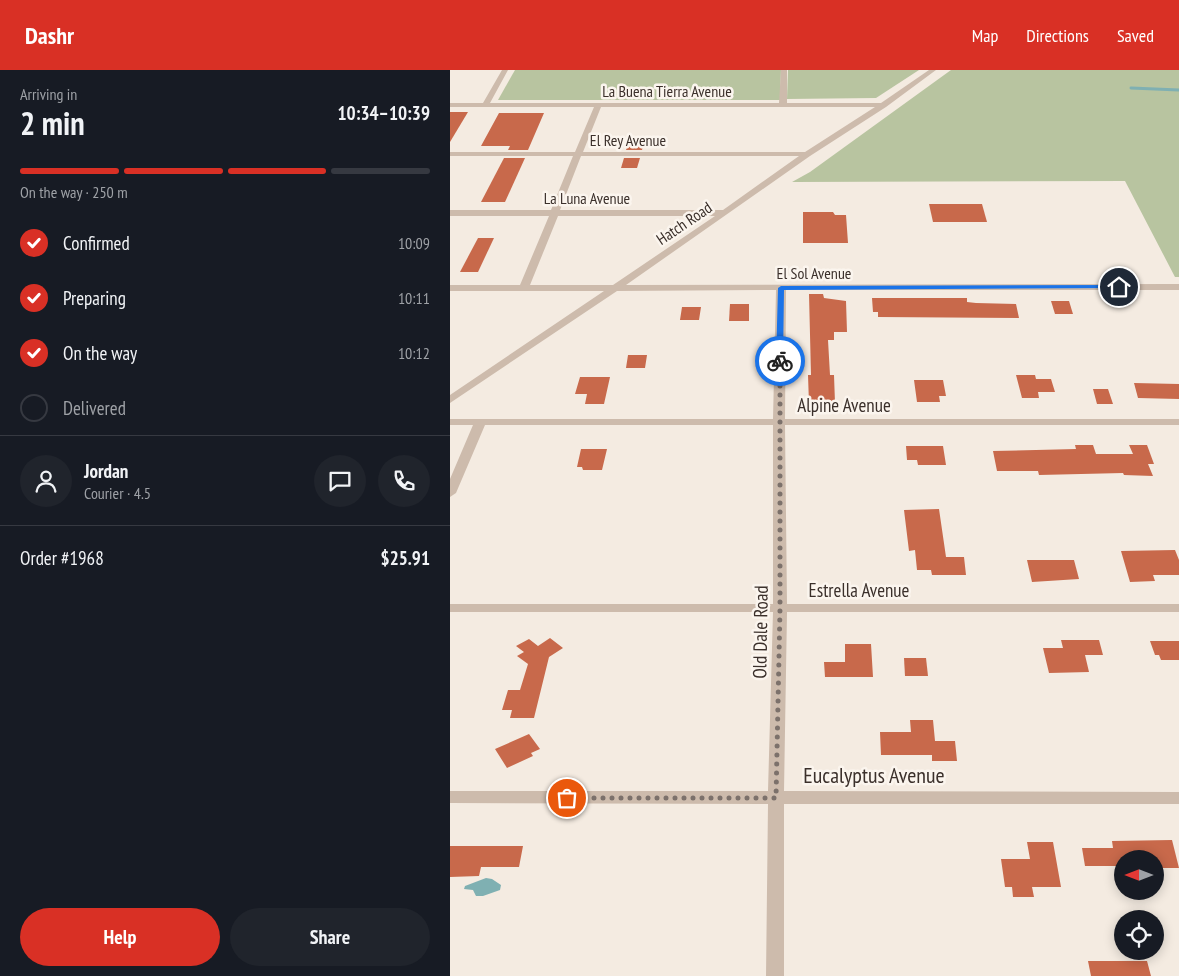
<!DOCTYPE html>
<html lang="en">
<head>
<meta charset="utf-8">
<style>
  body { margin:0; font-family:"PT Sans Narrow",sans-serif; background:#20242c; color:#f1f3f6; height:100vh; display:flex; flex-direction:column; font-size:19px; white-space:nowrap }
  * { box-sizing:border-box; margin:0 }
  p { font-size:16px; color:#9ea1a6 }
  .icon { flex:none; width:28px; height:28px; fill:none; stroke:currentColor; stroke-width:2; stroke-linecap:round; stroke-linejoin:round }
  .map { position:relative; flex:1; overflow:hidden }
  .details { display:flex; flex-direction:column; background:#171b24; width:450px }
  .details>* { flex:none }
  .needle { width:32px; rotate:270deg }
  .buttons { position:absolute; left:664px; top:780px; display:grid; gap:10px }
  .buttons a { display:grid; place-items:center; width:50px; height:50px; border-radius:50%; background:#171b24; box-shadow:0 2px 12px #0003; font-size:25px }
  .pin { position:absolute; display:grid; place-items:center; width:42px; height:42px; color:#fff; margin:-21px; border:2px solid #fff; border-radius:50%; box-shadow:0 1px 5px #0007 }
  .courier { position:absolute; display:grid; place-items:center; width:50px; height:50px; margin:-25px; border:4px solid #1a73e8; border-radius:50%; background:#fff; color:#222; box-shadow:0 1px 6px #0007 }
  .headline em { font-style:normal; font-weight:800 }
  .headline div { display:flex; flex-direction:column-reverse }
  .headline { display:flex; align-items:center; justify-content:space-between; height:85px; padding:0 20px }
  h1 { font-size:32px; font-weight:800; line-height:38px }
  .bar { display:grid; grid-template-columns:repeat(4,1fr); gap:8px 5px; align-content:center; height:60px; padding:0 20px }
  .bar i { height:6px; border-radius:4px; background:#363941 }
  .bar .active { background:#d93025 }
  .bar p { grid-column:span 4 }
  .line { display:flex; align-items:center; gap:12px; padding:0 20px; border-top:1px solid #363941 }
  .line div { flex:1 }
  .round { display:grid; place-items:center; flex:none; width:52px; height:52px; border-radius:26px; background:#20242c }
  ol { padding:0 20px; list-style:none }
  li { display:flex; align-items:center; gap:15px; height:55px }
  li p { margin-inline-start:auto }
  li .icon { padding:5px; border-radius:50%; background:#d93025; color:#fff; stroke-width:4 }
  li:last-child { color:#9ea1a6 }
  li i { width:28px; height:28px; border:2px solid #363941; border-radius:50% }
  .primary-button { display:flex; gap:10px; margin-top:auto; padding:10px 20px }
  .primary-button a { flex:1; height:58px; border-radius:30px; background:#d93025; color:#fff; font-size:20px; font-weight:800; line-height:58px; text-align:center }
  .primary-button a+a { background:#20242c; color:#f1f3f6 }
  header { display:flex; align-items:center; gap:30px; box-sizing:border-box; height:70px; padding:0 25px; background:#d93025; color:#fff }
  header strong { font-size:24px }
  nav { display:flex; gap:28px; margin-inline-start:auto; font-size:18px }
  main { display:flex; flex:1; min-height:0 }
  .map>svg:first-child { display:block }
  .green { fill:#b8c4a0 }
  .water { fill:#7fb0b2 }
  .lines { fill:none; stroke-linecap:round; stroke-linejoin:round }
  .stream { stroke:#7fb0b2; stroke-width:3 }
  .building { fill:#c8694b }
  .minor { fill:#cdbbac; fill-rule:evenodd }
  .route { fill:#1a73e8 }
  .done { stroke:#7c716b; stroke-width:5; stroke-dasharray:0 9 }
  .labels { text-anchor:middle; stroke-width:5; stroke-linejoin:round; paint-order:stroke }
  .far-street-label { font-size:16px; fill:#3b302b; stroke:#fbf5ee }
  .street-label { font-size:19px; fill:#3b302b; stroke:#fbf5ee }
  .near-street-label { font-size:22px; fill:#3b302b; stroke:#fbf5ee }
</style>
</head>
<body>
<header>
<strong>Dashr</strong>
<nav><a>Map</a><a>Directions</a><a>Saved</a></nav>
</header>
<main>
<section class="details">
<div class="headline"><div><h1>2 min</h1><p>Arriving in</p></div><em>10:34–10:39</em></div>
<div class="bar"><i class="active"></i><i class="active"></i><i class="active"></i><i></i><p>On the way · 250 m</p></div>
<ol>
<li><svg class="icon" aria-label="check" viewBox="0 0 24 24"><path d="M5 12l5 5 9-10"/></svg>Confirmed<p>10:09</p></li>
<li><svg class="icon" aria-label="check" viewBox="0 0 24 24"><path d="M5 12l5 5 9-10"/></svg>Preparing<p>10:11</p></li>
<li><svg class="icon" aria-label="check" viewBox="0 0 24 24"><path d="M5 12l5 5 9-10"/></svg>On the way<p>10:12</p></li>
<li><i></i>Delivered</li>
</ol>
<div class="line" style="height:90px"><a class="round"><svg class="icon" aria-label="person" viewBox="0 0 24 24"><circle cx="12" cy="8" r="4"/><path d="M4 21q1-7 8-7t8 7"/></svg></a><div><b>Jordan</b><p>Courier · 4.5</p></div><a class="round"><svg class="icon" aria-label="chat" viewBox="0 0 24 24"><path d="M4 5h16v11H9l-5 4z"/></svg></a><a class="round"><svg class="icon" aria-label="phone" viewBox="0 0 24 24"><path d="M5 4h4l2 5-3 2q2 4 5 5l2-3 5 2v4C11 20 4 13 5 4z"/></svg></a></div>
<div class="line" style="height:65px"><div>Order #1968</div><b>$25.91</b></div>
<div class="primary-button"><a>Help</a><a>Share</a></div>
</section>
<div class="map">
<svg width="729" height="906" viewBox="0 0 729 906">
  <rect width="100%" height="100%" fill="#f4ebe1"/>
  <g class="green">
    <polygon points="65,0 331,0 330,30 48,30"/>
    <polygon points="338,0 469,0 426,28 337,29"/>
    <polygon points="501,0 729,0 729,207 725,207 675,111 342,112 360,102"/>
  </g>
  <polygon class="water" points="36,808 42,809 51,815 50,820 33,826 26,826 23,820 14,819 15,816"/>
  <g class="lines">
    <polyline class="stream" points="681,18 729,20"/>
  </g>
  <g class="building">
    <polygon points="0,42 18,42 0,72"/>
    <polygon points="49,43 94,43 78,80 58,80 60,76 31,76"/>
    <polygon points="180,69 195,69 192,80 176,80"/>
    <polygon points="54,88 75,88 55,132 31,132"/>
    <polygon points="174,88 190,88 187,98 171,98"/>
    <polygon points="479,134 532,134 537,152 483,152"/>
    <polygon points="353,142 383,142 385,145 396,145 398,173 353,173"/>
    <polygon points="28,168 44,168 28,202 10,202"/>
    <polygon points="359,224 373,224 374,228 396,231 397,262 384,262 384,270 378,270 380,305 384,305 385,333 359,334 358,305 361,305"/>
    <polygon points="422,228 517,228 517,232 526,233 566,234 569,248 428,247 428,242 423,242"/>
    <polygon points="601,231 619,231 623,244 605,244"/>
    <polygon points="280,234 299,234 299,251 279,251"/>
    <polygon points="232,237 251,237 249,250 230,250"/>
    <polygon points="178,285 197,285 195,298 176,298"/>
    <polygon points="566,305 585,305 586,309 601,309 605,322 588,322 589,328 572,328"/>
    <polygon points="130,307 160,307 154,334 135,334 137,324 125,324"/>
    <polygon points="464,310 493,310 496,326 489,326 490,332 467,332"/>
    <polygon points="684,313 729,314 729,329 688,328"/>
    <polygon points="643,319 658,319 663,334 647,334"/>
    <polygon points="625,375 643,375 646,384 683,384 679,375 697,375 704,394 698,394 703,406 674,405 673,403 589,405 588,401 547,401 543,381 626,379"/>
    <polygon points="456,376 493,376 496,395 468,395 467,390 457,390"/>
    <polygon points="131,379 157,379 152,400 133,400 132,397 127,397"/>
    <polygon points="489,439 496,487 514,487 516,505 482,505 481,500 467,500 465,480 459,481 454,440"/>
    <polygon points="725,480 729,490 729,505 703,505 705,511 680,512 671,481"/>
    <polygon points="577,490 624,490 629,509 582,512"/>
    <polygon points="100,568 113,578 99,587 84,648 60,648 62,640 52,640 58,620 70,620 78,594 67,586 74,582 66,576 79,569 88,576"/>
    <polygon points="611,570 649,570 653,585 635,585 639,602 599,603 593,578 613,578"/>
    <polygon points="700,571 729,571 729,590 711,590 709,585 705,585"/>
    <polygon points="395,574 421,574 423,607 375,607 374,592 395,592"/>
    <polygon points="454,588 476,588 478,606 455,606"/>
    <polygon points="460,650 483,650 485,671 505,671 507,691 482,691 482,685 431,685 430,662 461,662"/>
    <polygon points="79,664 90,679 81,683 83,686 57,698 45,679"/>
    <polygon points="722,770 729,798 705,798 705,789 672,789 672,796 635,796 632,778 663,778 662,771"/>
    <polygon points="577,772 603,772 611,817 582,817 584,827 563,827 562,817 555,817 551,789 580,789"/>
    <polygon points="0,776 73,776 69,797 31,797 29,806 0,807"/>
    <polygon points="638,891 697,891 701,906 641,906"/>
  </g>
  <g class="lines">
    <path class="minor" d="M52 0H58L40 33H329L331 0H337V33H431L479 0H486L436 37 360 86 176 215 729 214V220H336L335 349H729V355H335L337 534H729V542H337L334 721 729 722V734H334V906H316L318 734 0 733V721H318L323 542H0V534H323V355H35L6 423 0 427V409L23 355H0V349H323L326 220 167 221 0 333V325L154 221H0V215H70L99 146H0V140H101L123 86H0V82H125L144 37H0V33H33ZM151 37H425L355 82H133ZM131 86H349L273 140H110ZM108 146H265L163 215H80Z"/>
  </g>
  <polygon class="route" points="669,215 671,218 334,220 333,291 330,293 326,291 328,218 331,216"/>
  <g class="lines">
    <polyline class="done" points="117,728 326,728 330,539 330,291"/>
  </g>
  <g class="labels">
    <g class="far-street-label">
      <text x="217" y="27">La Buena Tierra Avenue</text>
      <text x="178" y="76">El Rey Avenue</text>
      <text x="137" y="134">La Luna Avenue</text>
      <text transform="translate(234 153) rotate(-34)" y="6">Hatch Road</text>
      <text x="364" y="209">El Sol Avenue</text>
    </g>
    <g class="street-label">
      <text x="394" y="342">Alpine Avenue</text>
      <text x="409" y="527">Estrella Avenue</text>
      <text transform="translate(310 562) rotate(-89)" y="7">Old Dale Road</text>
    </g>
    <g class="near-street-label">
      <text x="424" y="713">Eucalyptus Avenue</text>
    </g>
  </g>
</svg>
<div class="buttons">
<a><svg class="needle" viewBox="-14 -14 28 28"><path d="M0-13l5 13h-10z" fill="#e53935"/><path d="M0 13l5-13h-10z" fill="#9ea1a6"/></svg></a>
<a><svg class="icon" aria-label="locate" viewBox="0 0 24 24"><circle cx="12" cy="12" r="6"/><path d="M12 2v4M12 18v4M2 12h4M18 12h4"/></svg></a>
</div>
<div class="pin" style="left:117px;top:728px;background:#ea580c"><svg class="icon" aria-label="bag" viewBox="0 0 24 24"><path d="M5 8h14l-1 12H6zM9 8a3 3 0 0 1 6 0"/></svg></div>
<div class="pin" style="left:669px;top:217px;background:#1f2937"><svg class="icon" aria-label="home" viewBox="0 0 24 24"><path d="M3 11l9-7 9 7M6 9v11h12V9"/></svg></div>
<div class="courier" style="left:330px;top:291px"><svg class="icon" aria-label="bike" viewBox="0 0 24 24"><circle cx="6" cy="16" r="4"/><circle cx="18" cy="16" r="4"/><path d="M6 16l4-8h5l3 8M10 8l3 8H6M13 5h3"/></svg></div>
</div>
</main>
</body>
</html>
